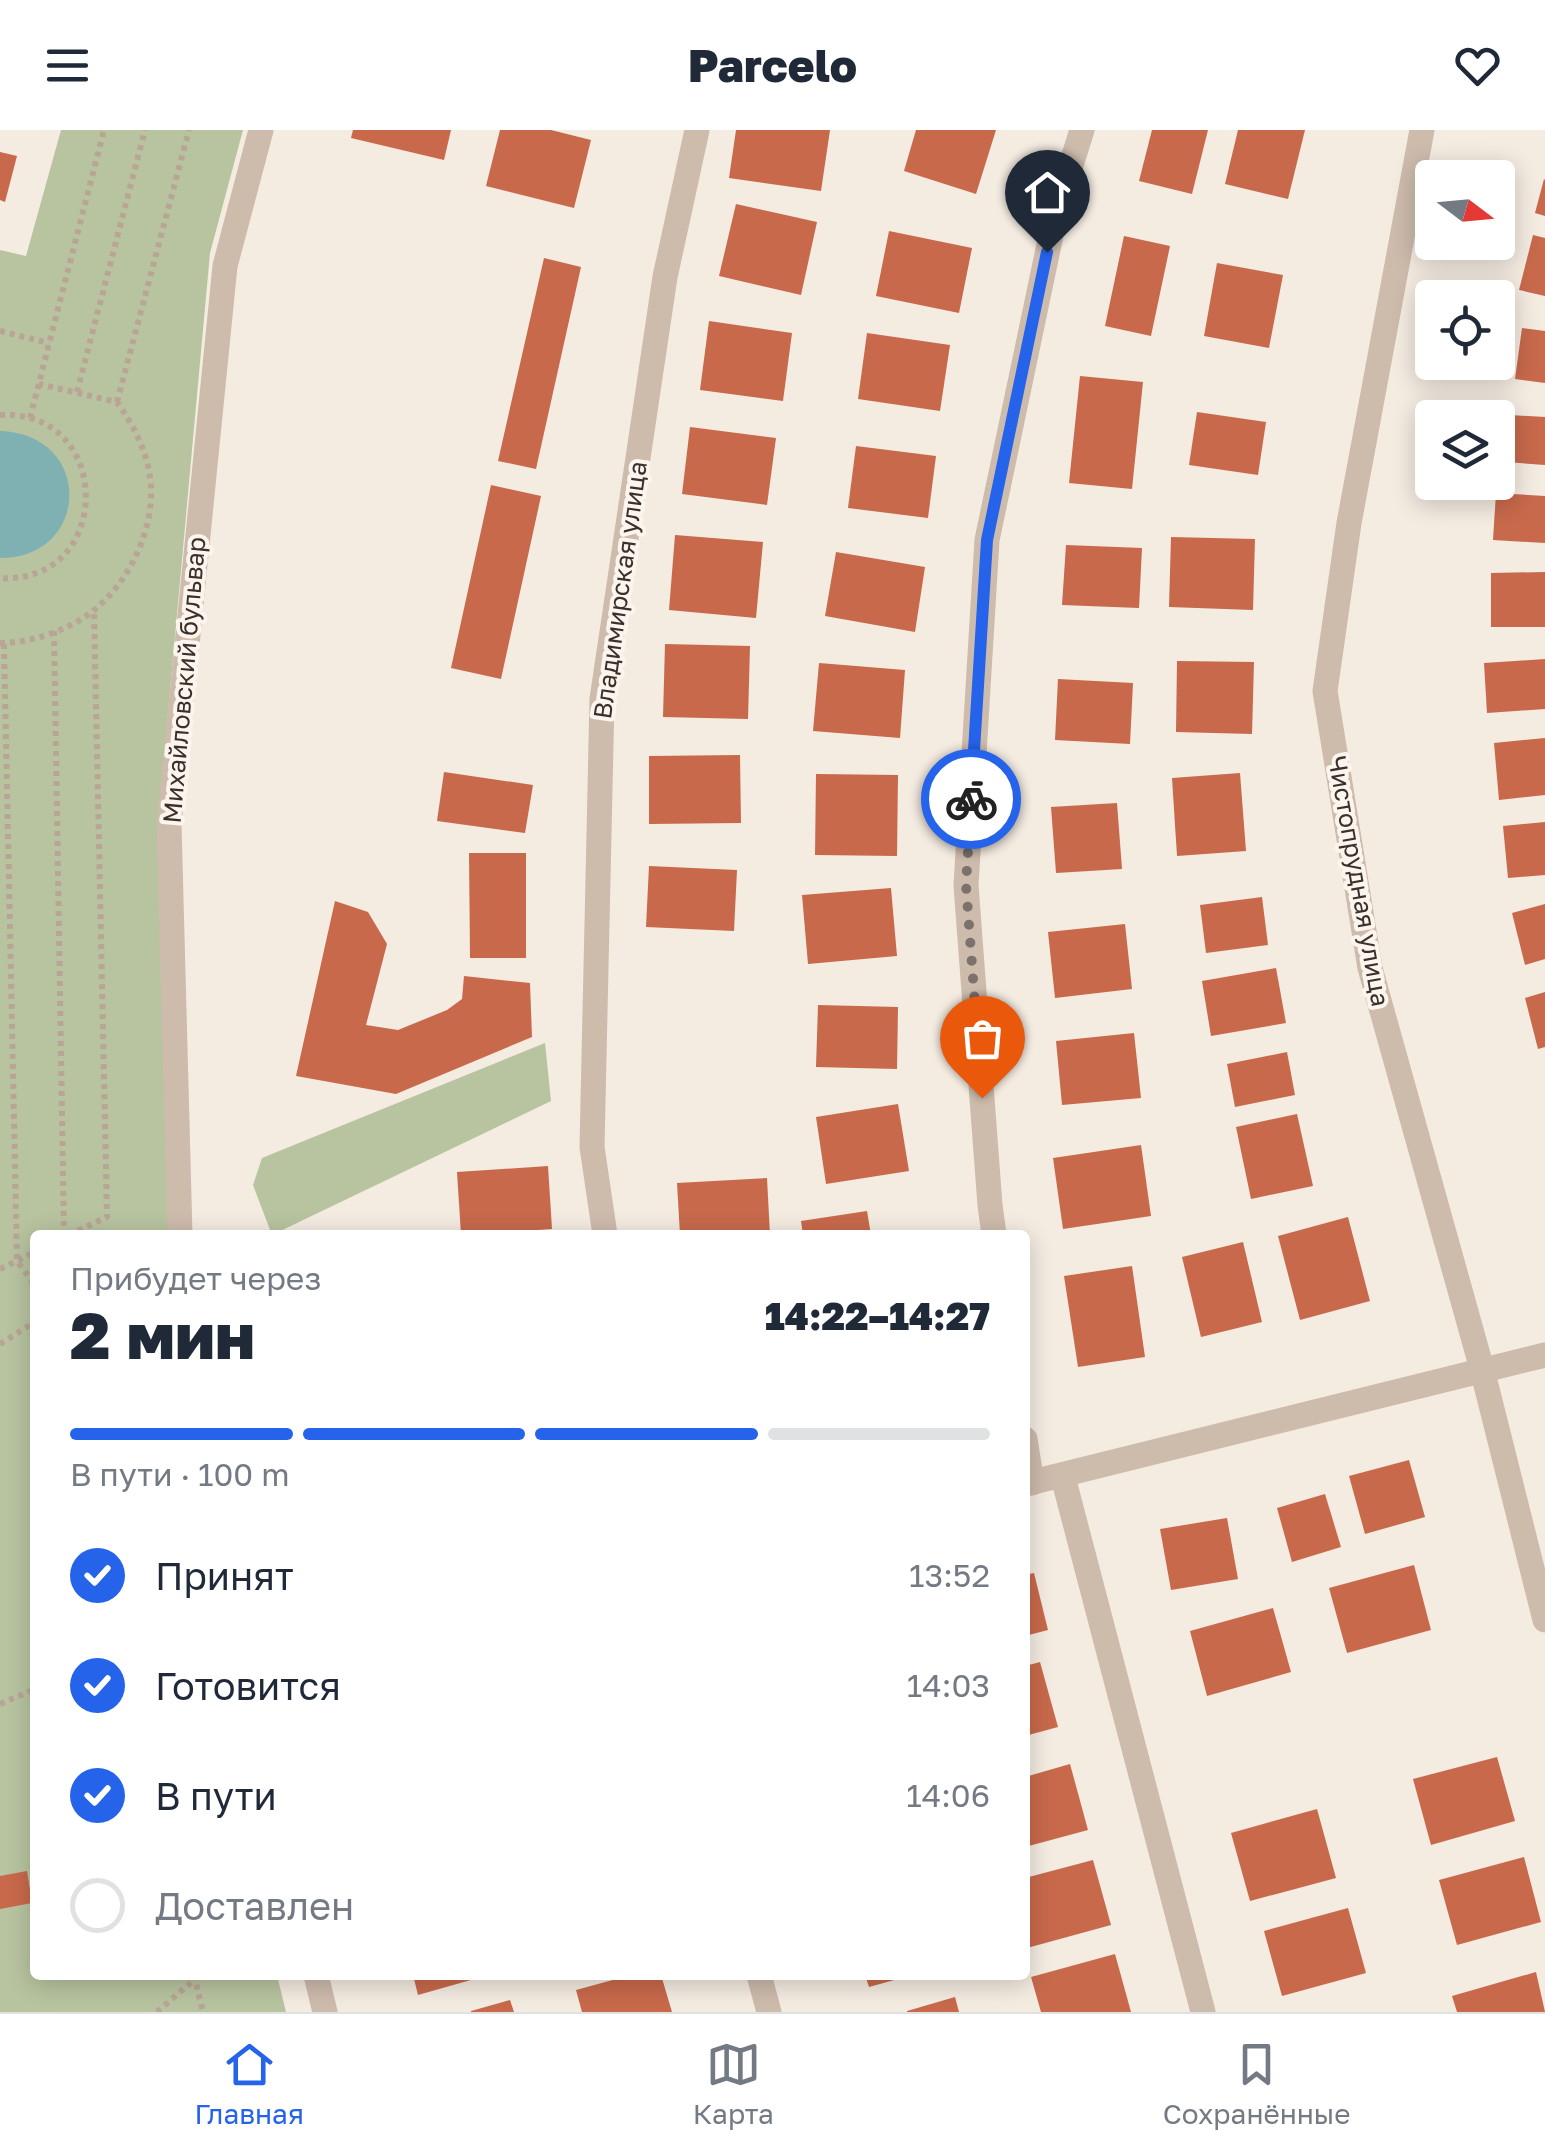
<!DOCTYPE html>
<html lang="ru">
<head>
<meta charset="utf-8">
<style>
  body { margin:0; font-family:"Golos Text",sans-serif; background:#f6f6f7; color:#1f2937; height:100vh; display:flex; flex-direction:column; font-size:38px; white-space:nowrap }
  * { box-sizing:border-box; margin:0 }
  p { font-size:32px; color:#747a83 }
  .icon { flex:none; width:55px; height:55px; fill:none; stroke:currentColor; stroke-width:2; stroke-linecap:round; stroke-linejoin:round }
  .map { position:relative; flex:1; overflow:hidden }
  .sheet { position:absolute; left:30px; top:1100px; width:1000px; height:750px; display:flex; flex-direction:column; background:#fff; border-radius:10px; box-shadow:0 5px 25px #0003 }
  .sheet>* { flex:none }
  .needle { width:65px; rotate:106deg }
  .fabs { position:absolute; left:1415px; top:30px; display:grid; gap:20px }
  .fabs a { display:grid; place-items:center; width:100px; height:100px; border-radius:10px; background:#fff; box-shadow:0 5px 25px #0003; font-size:50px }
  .pin { position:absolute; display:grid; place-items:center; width:85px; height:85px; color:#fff; margin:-102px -42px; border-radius:50% 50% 50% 0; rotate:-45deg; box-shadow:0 0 10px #0007 }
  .pin .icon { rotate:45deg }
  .courier { position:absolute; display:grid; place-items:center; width:100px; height:100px; margin:-50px; border:8px solid #2563eb; border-radius:50%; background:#fff; color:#222; box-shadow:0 2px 12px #0007 }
  .head em { font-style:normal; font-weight:800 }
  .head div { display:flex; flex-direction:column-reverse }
  .head { display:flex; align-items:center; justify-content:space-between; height:170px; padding:0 40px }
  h1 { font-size:65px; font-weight:800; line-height:75px }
  .bar { display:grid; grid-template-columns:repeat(4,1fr); gap:15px 10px; align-content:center; height:120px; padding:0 40px }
  .bar i { height:12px; border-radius:8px; background:#e0e1e3 }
  .bar .selected { background:#2563eb }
  .bar p { grid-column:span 4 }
  ol { padding:0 40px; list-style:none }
  li { display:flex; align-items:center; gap:30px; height:110px }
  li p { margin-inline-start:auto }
  li .icon { padding:10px; border-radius:50%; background:#2563eb; color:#fff; stroke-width:4 }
  li:last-child { color:#747a83 }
  li i { width:55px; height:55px; border:5px solid #e0e1e3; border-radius:50% }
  header { display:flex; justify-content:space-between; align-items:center; height:130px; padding:0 40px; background:#fff; font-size:45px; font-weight:800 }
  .tab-bar { display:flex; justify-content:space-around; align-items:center; height:140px; border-top:2px solid #e0e1e3; background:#fff; font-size:28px; color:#747a83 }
  .tab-bar a { display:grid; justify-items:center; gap:5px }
  .tab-bar .selected { color:#2563eb }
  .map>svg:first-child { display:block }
  .green { fill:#b8c4a0 }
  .water { fill:#7fb0b2 }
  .building { fill:#c8694b }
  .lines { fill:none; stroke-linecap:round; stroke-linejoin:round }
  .path { stroke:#b9a596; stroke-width:6; stroke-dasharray:5 5; stroke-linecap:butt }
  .minor { stroke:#cdbbac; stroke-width:25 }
  .done { stroke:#7c716b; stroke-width:10; stroke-dasharray:0 18 }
  .route { stroke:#2563eb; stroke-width:12 }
  .labels { text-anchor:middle; stroke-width:8; stroke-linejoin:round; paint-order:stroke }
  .street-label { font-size:25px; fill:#3b302b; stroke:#fbf5ee }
</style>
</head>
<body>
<header><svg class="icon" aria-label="menu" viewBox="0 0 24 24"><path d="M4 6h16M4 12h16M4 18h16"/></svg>Parcelo<svg class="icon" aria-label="heart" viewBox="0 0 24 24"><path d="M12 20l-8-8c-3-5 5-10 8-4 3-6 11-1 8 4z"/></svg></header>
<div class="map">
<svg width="1545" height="1882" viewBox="0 0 1545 1882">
  <rect width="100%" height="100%" fill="#f4ebe1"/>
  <g class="green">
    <polygon points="61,0 243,0 210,123 158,692 172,1105 35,1105 35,1845 277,1845 286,1882 0,1882 0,120 26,126"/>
    <polygon points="545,913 551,971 272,1105 253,1055 262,1028"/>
  </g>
  <path class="water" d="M0 301C94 304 91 428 0 428Z"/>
  <g class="building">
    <polygon points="353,0 451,0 444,30 351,8"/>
    <polygon points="500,0 551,0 591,10 574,78 486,56"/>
    <polygon points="736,0 830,0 821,61 729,48"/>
    <polygon points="916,0 996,0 976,64 904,41"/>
    <polygon points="1152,0 1208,0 1192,64 1139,51"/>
    <polygon points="1238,0 1305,0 1288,69 1225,54"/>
    <polygon points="0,22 17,26 5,72 0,70"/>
    <polygon points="1544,49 1545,50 1545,86 1535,83"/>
    <polygon points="736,74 817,92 801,165 719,146"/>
    <polygon points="889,101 972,118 959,183 876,166"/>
    <polygon points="1533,105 1545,108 1545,166 1519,160"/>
    <polygon points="1124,106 1170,116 1151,206 1105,196"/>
    <polygon points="544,128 581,137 536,339 498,331"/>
    <polygon points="1217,133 1283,145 1269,218 1204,206"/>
    <polygon points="709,191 792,203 783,271 700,260"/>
    <polygon points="1522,198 1545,201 1545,253 1515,249"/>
    <polygon points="867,203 950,215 940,281 858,269"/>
    <polygon points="1080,246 1143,252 1132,359 1069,353"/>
    <polygon points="1197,282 1266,292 1258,345 1189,335"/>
    <polygon points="1510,285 1545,287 1545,335 1506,332"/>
    <polygon points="690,297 776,308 767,375 682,364"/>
    <polygon points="856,316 936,326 928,388 848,378"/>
    <polygon points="491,355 541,366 501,549 451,538"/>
    <polygon points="1496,363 1545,366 1545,413 1493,410"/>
    <polygon points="675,405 763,412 756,488 669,480"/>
    <polygon points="1171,407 1255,409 1253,480 1169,477"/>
    <polygon points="1066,415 1142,418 1139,478 1062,475"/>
    <polygon points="836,422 925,437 915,502 825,486"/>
    <polygon points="1545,442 1545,497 1491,497 1491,443"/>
    <polygon points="665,514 750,516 748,589 663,587"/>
    <polygon points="1545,529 1545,579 1487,583 1484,533"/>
    <polygon points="1177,531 1254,532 1252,604 1176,602"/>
    <polygon points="819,533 905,540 900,608 813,601"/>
    <polygon points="1058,549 1133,553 1130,614 1055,610"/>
    <polygon points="1545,608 1545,665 1499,670 1494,613"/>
    <polygon points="740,625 741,693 649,694 649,626"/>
    <polygon points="444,642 533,655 525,703 437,691"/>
    <polygon points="1240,643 1246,721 1177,726 1172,648"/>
    <polygon points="816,644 898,645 897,726 815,725"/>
    <polygon points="1117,673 1122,739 1056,743 1051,677"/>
    <polygon points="1545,692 1545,745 1508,748 1503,696"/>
    <polygon points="469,723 526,723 526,828 470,828"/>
    <polygon points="649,736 737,740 734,801 646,797"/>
    <polygon points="891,758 897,826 808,834 802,765"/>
    <polygon points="1262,767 1268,815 1206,823 1200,775"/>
    <polygon points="335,771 368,782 387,814 366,895 398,900 447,880 462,869 464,846 530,853 532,907 396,964 296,946"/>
    <polygon points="1545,774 1545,829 1525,835 1512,783"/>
    <polygon points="1125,794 1132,859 1055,868 1048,802"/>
    <polygon points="1276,838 1286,893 1211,906 1202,851"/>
    <polygon points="1545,862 1545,917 1538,919 1525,868"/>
    <polygon points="818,875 898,877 897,939 816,937"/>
    <polygon points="1134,903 1141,968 1062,975 1056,911"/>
    <polygon points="1287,922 1295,965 1235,977 1227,934"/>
    <polygon points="898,974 909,1041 826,1054 816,987"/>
    <polygon points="1297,984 1313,1056 1251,1069 1236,997"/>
    <polygon points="1141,1015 1151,1086 1063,1099 1053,1028"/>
    <polygon points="548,1036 552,1099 461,1105 457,1042"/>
    <polygon points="767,1048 770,1105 680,1105 677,1053"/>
    <polygon points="867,1081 871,1105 803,1105 801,1091"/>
    <polygon points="1348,1087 1370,1171 1300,1190 1278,1106"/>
    <polygon points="1243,1112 1262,1192 1201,1207 1182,1127"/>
    <polygon points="1132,1136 1145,1227 1078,1237 1064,1146"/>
    <polygon points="1409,1330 1425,1387 1365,1404 1349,1346"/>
    <polygon points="1325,1364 1341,1417 1292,1432 1277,1378"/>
    <polygon points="1227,1388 1238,1449 1171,1460 1160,1399"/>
    <polygon points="1414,1435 1431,1500 1347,1523 1329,1458"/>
    <polygon points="1034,1443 1048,1500 1025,1506 1025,1445"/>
    <polygon points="1273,1478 1291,1542 1207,1566 1190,1501"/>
    <polygon points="1040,1532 1058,1597 1025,1606 1025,1536"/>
    <polygon points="1497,1627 1515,1691 1431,1715 1413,1649"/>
    <polygon points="1070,1634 1088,1700 1025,1717 1025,1647"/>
    <polygon points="1317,1679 1336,1748 1250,1771 1231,1703"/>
    <polygon points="1524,1727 1541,1792 1457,1815 1439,1750"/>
    <polygon points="1093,1730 1111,1795 1027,1818 1025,1748"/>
    <polygon points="27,1741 32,1773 0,1779 0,1746"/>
    <polygon points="1348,1778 1366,1843 1282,1866 1264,1801"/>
    <polygon points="1115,1824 1131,1882 1041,1882 1031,1847"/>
    <polygon points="1536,1842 1545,1882 1457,1882 1452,1866"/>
    <polygon points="413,1845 485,1845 485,1846 418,1865"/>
    <polygon points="631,1845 661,1845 672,1882 582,1882 576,1860"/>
    <polygon points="865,1845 909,1845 909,1846 869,1857"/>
    <polygon points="955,1867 959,1882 907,1882 907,1881"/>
    <polygon points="510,1870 514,1882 471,1882 471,1881"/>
  </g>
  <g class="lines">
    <g class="path">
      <polyline points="0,201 49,213"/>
      <polyline points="77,262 145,0"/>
      <polyline points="117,272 189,0"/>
      <path d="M0 285C115 279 114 455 0 448"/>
      <polyline points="30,288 104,0"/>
      <polyline points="54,501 64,1105"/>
      <path d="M0 513C31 513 70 500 94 480 129 452 153 402 151 357 149 324 135 298 117 272L39 254"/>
      <polyline points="4,514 17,1131 35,1155"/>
      <polyline points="69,1105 107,1087 94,480"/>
      <polyline points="0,1139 35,1122"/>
      <polyline points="0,1214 35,1192"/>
      <polyline points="0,1574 35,1559"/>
      <polyline points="194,1845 203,1882"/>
      <polyline points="157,1882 195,1849"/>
    </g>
    <g class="minor">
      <polyline points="1422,0 1349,393 1325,561 1370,838 1482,1239 1545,1490"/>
      <polyline points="180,1105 169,694 225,136 261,0"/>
      <polyline points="605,1105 592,1017 602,569 665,147 697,0"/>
      <polyline points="994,1105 990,1075 966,755 987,410 1055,86 1082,0"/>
      <polyline points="1025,1309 1032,1353"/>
      <polyline points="1063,1347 1203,1882"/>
      <polyline points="1025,1354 1545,1225"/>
      <polyline points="316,1845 325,1882"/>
      <polyline points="759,1845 769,1882"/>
    </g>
  </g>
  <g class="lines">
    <polyline class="done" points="971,669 966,755 982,968"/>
    <polyline class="route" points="971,669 987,410 1047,122"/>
  </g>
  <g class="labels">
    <g class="street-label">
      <text transform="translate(620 460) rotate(-82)" y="9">Владимирская улица</text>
      <text transform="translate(184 550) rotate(-85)" y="9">Михайловский бульвар</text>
      <text transform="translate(1359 751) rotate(80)" y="9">Чистопрудная улица</text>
    </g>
  </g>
</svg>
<div class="fabs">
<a><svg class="needle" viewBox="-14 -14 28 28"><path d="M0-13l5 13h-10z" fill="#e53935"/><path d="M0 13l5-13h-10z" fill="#747a83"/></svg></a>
<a><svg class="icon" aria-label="locate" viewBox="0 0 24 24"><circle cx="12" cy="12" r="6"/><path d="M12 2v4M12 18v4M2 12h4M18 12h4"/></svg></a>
<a><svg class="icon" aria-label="layers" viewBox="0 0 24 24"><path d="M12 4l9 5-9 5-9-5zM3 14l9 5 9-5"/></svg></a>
</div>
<div class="pin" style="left:982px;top:968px;background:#ea580c"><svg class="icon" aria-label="bag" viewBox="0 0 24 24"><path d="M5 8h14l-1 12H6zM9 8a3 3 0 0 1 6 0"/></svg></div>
<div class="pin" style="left:1047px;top:122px;background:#1f2937"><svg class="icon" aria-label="home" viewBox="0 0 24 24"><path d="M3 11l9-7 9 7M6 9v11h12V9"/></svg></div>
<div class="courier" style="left:971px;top:669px"><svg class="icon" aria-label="bike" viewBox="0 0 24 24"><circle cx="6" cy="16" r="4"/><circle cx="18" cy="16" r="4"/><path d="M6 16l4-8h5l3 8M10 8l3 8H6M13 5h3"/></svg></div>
<section class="sheet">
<div class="head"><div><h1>2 мин</h1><p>Прибудет через</p></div><em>14:22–14:27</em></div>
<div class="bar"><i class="selected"></i><i class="selected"></i><i class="selected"></i><i></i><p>В пути · 100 m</p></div>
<ol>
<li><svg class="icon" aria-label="check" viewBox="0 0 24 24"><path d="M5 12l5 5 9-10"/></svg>Принят<p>13:52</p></li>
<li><svg class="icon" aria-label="check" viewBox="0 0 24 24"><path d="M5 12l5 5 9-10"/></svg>Готовится<p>14:03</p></li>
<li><svg class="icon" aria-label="check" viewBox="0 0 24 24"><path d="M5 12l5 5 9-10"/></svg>В пути<p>14:06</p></li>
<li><i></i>Доставлен</li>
</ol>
</section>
</div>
<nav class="tab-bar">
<a class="selected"><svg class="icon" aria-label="home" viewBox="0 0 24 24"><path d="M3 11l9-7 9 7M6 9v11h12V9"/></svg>Главная</a>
<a><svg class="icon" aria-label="map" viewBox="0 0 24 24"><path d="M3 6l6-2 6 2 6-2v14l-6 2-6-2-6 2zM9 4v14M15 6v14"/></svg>Карта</a>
<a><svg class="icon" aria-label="saved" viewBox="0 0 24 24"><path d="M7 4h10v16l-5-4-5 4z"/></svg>Сохранённые</a>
</nav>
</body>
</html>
